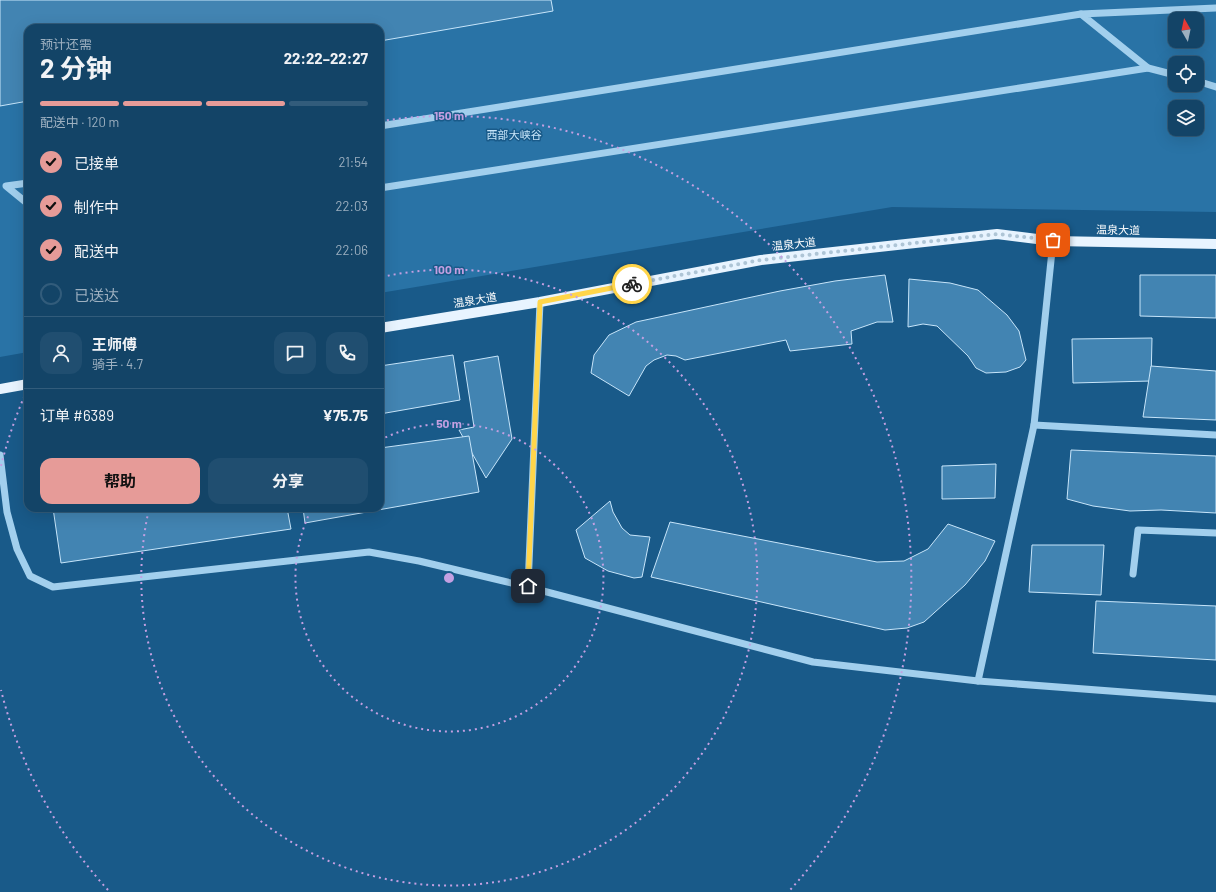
<!DOCTYPE html>
<html lang="zh">
<head>
<meta charset="utf-8">
<style>
  body { margin:0; font-family:Barlow,"Noto Sans SC",sans-serif; background:#204e70; color:#f1f3f6; height:100vh; display:flex; flex-direction:column; font-size:15px; white-space:nowrap }
  * { box-sizing:border-box; margin:0 }
  p { font-size:13px; color:#9db0c0 }
  .icon { flex:none; width:22px; height:22px; fill:none; stroke:currentColor; stroke-width:2; stroke-linecap:round; stroke-linejoin:round }
  .map { position:relative; flex:1; overflow:hidden }
  .sheet { position:absolute; left:24px; top:24px; width:360px; height:488px; display:flex; flex-direction:column; background:#134467; border-radius:12px; box-shadow:0 4px 16px #0002,0 0 0 1px #325c7b }
  .sheet>* { flex:none }
  .needle { width:26px; rotate:351deg }
  .tools { position:absolute; left:1168px; top:12px; display:grid; gap:8px }
  .tools a { display:grid; place-items:center; width:36px; height:36px; border-radius:8px; background:#134467; box-shadow:0 4px 16px #0002,0 0 0 1px #325c7b; font-size:20px }
  .pin { position:absolute; display:grid; place-items:center; width:34px; height:34px; color:#fff; margin:-17px; border-radius:8px; box-shadow:0 2px 6px #0006 }
  .courier { position:absolute; display:grid; place-items:center; width:40px; height:40px; margin:-20px; border:3px solid #ffd54a; border-radius:50%; background:#fff; color:#222; box-shadow:0 1px 5px #0007 }
  .overview em { font-style:normal; font-weight:700 }
  .overview div { display:flex; flex-direction:column-reverse }
  .overview { display:flex; align-items:center; justify-content:space-between; height:68px; padding:0 16px }
  h1 { font-size:26px; font-weight:700; line-height:30px }
  .bar { display:grid; grid-template-columns:repeat(4,1fr); gap:6px 4px; align-content:center; height:48px; padding:0 16px }
  .bar i { height:5px; border-radius:3px; background:#325c7b }
  .bar .active { background:#e69b98 }
  .bar p { grid-column:span 4 }
  .line { display:flex; align-items:center; gap:10px; padding:0 16px; border-top:1px solid #325c7b }
  .line div { flex:1 }
  .round { display:grid; place-items:center; flex:none; width:42px; height:42px; border-radius:12px; background:#204e70 }
  ol { padding:0 16px; list-style:none }
  li { display:flex; align-items:center; gap:12px; height:44px }
  li p { margin-inline-start:auto }
  li .icon { padding:4px; border-radius:50%; background:#e69b98; color:#111; stroke-width:4 }
  li:last-child { color:#9db0c0 }
  li i { width:22px; height:22px; border:2px solid #325c7b; border-radius:50% }
  .button { display:flex; gap:8px; margin-top:auto; padding:8px 16px }
  .button a { flex:1; height:46px; border-radius:12px; background:#e69b98; color:#111; font-size:16px; font-weight:700; line-height:46px; text-align:center }
  .button a+a { background:#204e70; color:#f1f3f6 }
  .map>svg:first-child { display:block }
  .green { fill:#2973a6; fill-rule:evenodd }
  .building { fill:#4284b2; stroke:#c7e5fa }
  .lines { fill:none; stroke-linecap:round; stroke-linejoin:round }
  .minor { stroke:#a2cfed; stroke-width:7 }
  .major { stroke:#e8f4ff; stroke-width:10 }
  .done { stroke:#aec5d6; stroke-width:4; stroke-dasharray:0 7.2 }
  .route { stroke:#ffd54a; stroke-width:5 }
  .ring { fill:none; stroke:#c4a0e2; stroke-width:2; stroke-dasharray:2 4 }
  .labels { text-anchor:middle; stroke-width:3; stroke-linejoin:round; paint-order:stroke }
  .park-label { font-size:11px; fill:#c7e5fa; stroke:#195a89 }
  .street-label { font-size:11px; fill:#fff; stroke:#195a89 }
  .centre { fill:#c4a0e2; stroke:#195a89; stroke-width:2 }
  .ring-label { font-size:12px; text-anchor:middle; font-weight:bold; fill:#c4a0e2; stroke:#195a89; stroke-width:3; stroke-linejoin:round; paint-order:stroke }
</style>
</head>
<body>
<div class="map">
<svg width="1216" height="892" viewBox="0 0 1216 892">
  <rect width="100%" height="100%" fill="#195a89"/>
  <path class="green" d="M0 0H1216V212L892 207 380 293V28H28V352L0 357ZM1175 19H1197V41H1175ZM1175 63H1197V85H1175ZM1175 107H1197V129H1175Z"/>
  <g class="building">
    <polygon points="0,0 551,0 553,11 380,41 380,28 28,28 28,101 0,106"/>
    <polygon points="885,275 893,322 877,322 851,331 852,344 790,351 786,340 685,360 676,356 667,355 654,360 646,366 629,396 591,373 594,355 609,335 636,322 780,291 835,281"/>
    <polygon points="1140,275 1216,275 1216,318 1140,316"/>
    <polygon points="909,279 950,283 978,290 1007,315 1019,331 1026,360 1020,367 1006,372 986,373 976,368 968,356 937,326 923,324 908,327"/>
    <polygon points="1152,338 1151,381 1073,383 1072,339"/>
    <polygon points="453,355 460,400 380,414 380,366"/>
    <polygon points="498,356 512,439 486,478 459,430 474,427 464,362"/>
    <polygon points="1151,366 1216,371 1216,420 1143,417"/>
    <polygon points="469,436 479,492 305,523 303,508 380,508 380,448"/>
    <polygon points="1071,450 1216,456 1216,513 1161,510 1130,511 1093,506 1067,499"/>
    <polygon points="996,464 995,498 942,499 942,466"/>
    <polygon points="610,501 613,512 622,528 630,535 650,537 642,577 634,578 608,571 585,558 576,530"/>
    <polygon points="53,508 287,508 291,529 61,563"/>
    <polygon points="670,522 877,562 904,561 928,549 948,524 995,541 985,561 965,585 924,622 907,628 885,630 651,577"/>
    <polygon points="1032,545 1104,545 1101,595 1029,592"/>
    <polygon points="1096,601 1216,606 1216,660 1093,653"/>
  </g>
  <g class="lines">
    <g class="minor">
      <polyline points="1175,75 1148,68 1081,14 1216,8"/>
      <polyline points="1197,81 1216,87"/>
      <polyline points="380,126 1081,14"/>
      <polyline points="28,183 6,186 28,204"/>
      <polyline points="380,188 1148,68"/>
      <polyline points="1034,425 1216,435"/>
      <polyline points="0,455 7,512 17,549 30,576 53,587 369,552 419,561 528,587 813,662 978,681 1216,699"/>
      <polyline points="1133,574 1138,530 1216,533"/>
      <polyline points="528,587 540,302"/>
      <polyline points="978,681 1034,425 1053,241"/>
    </g>
    <g class="major">
      <polyline points="380,328 540,302 761,260 997,234 1053,241 1216,244"/>
      <polyline points="0,389 28,384"/>
    </g>
  </g>
  <g class="lines">
    <polyline class="done" points="632,284 761,260 997,234 1053,240"/>
    <polyline class="route" points="528,586 540,302 632,284"/>
  </g>
  <g class="ring">
    <path d="M380 440A154 154 0 1 1 312 508"/>
    <path d="M382 277A308 308 0 1 1 149 509"/>
    <path d="M108 890A462 462 0 0 1 1 690M1 466A462 462 0 0 1 27 390M381 121A462 462 0 0 1 790 890"/>
  </g>
  <g class="labels">
    <g class="park-label">
      <text x="514" y="139">西部大峡谷</text>
    </g>
    <g class="street-label">
      <text transform="translate(1118 230) rotate(1)" y="4">温泉大道</text>
      <text transform="translate(794 244) rotate(-6)" y="4">温泉大道</text>
      <text transform="translate(475 300) rotate(-9)" y="4">温泉大道</text>
    </g>
  </g>
  <circle cx="449" cy="578" r="6" class="centre"/>
  <g class="ring-label">
    <text x="449" y="120">150 m</text>
    <text x="449" y="274">100 m</text>
    <text x="449" y="428">50 m</text>
  </g>
</svg>
<div class="tools">
<a><svg class="needle" viewBox="-14 -14 28 28"><path d="M0-13l5 13h-10z" fill="#e53935"/><path d="M0 13l5-13h-10z" fill="#9db0c0"/></svg></a>
<a><svg class="icon" aria-label="locate" viewBox="0 0 24 24"><circle cx="12" cy="12" r="6"/><path d="M12 2v4M12 18v4M2 12h4M18 12h4"/></svg></a>
<a><svg class="icon" aria-label="layers" viewBox="0 0 24 24"><path d="M12 4l9 5-9 5-9-5zM3 14l9 5 9-5"/></svg></a>
</div>
<div class="pin" style="left:1053px;top:240px;background:#ea580c"><svg class="icon" aria-label="bag" viewBox="0 0 24 24"><path d="M5 8h14l-1 12H6zM9 8a3 3 0 0 1 6 0"/></svg></div>
<div class="pin" style="left:528px;top:586px;background:#1f2937"><svg class="icon" aria-label="home" viewBox="0 0 24 24"><path d="M3 11l9-7 9 7M6 9v11h12V9"/></svg></div>
<div class="courier" style="left:632px;top:284px"><svg class="icon" aria-label="bike" viewBox="0 0 24 24"><circle cx="6" cy="16" r="4"/><circle cx="18" cy="16" r="4"/><path d="M6 16l4-8h5l3 8M10 8l3 8H6M13 5h3"/></svg></div>
<section class="sheet">
<div class="overview"><div><h1>2 分钟</h1><p>预计还需</p></div><em>22:22–22:27</em></div>
<div class="bar"><i class="active"></i><i class="active"></i><i class="active"></i><i></i><p>配送中 · 120 m</p></div>
<ol>
<li><svg class="icon" aria-label="check" viewBox="0 0 24 24"><path d="M5 12l5 5 9-10"/></svg>已接单<p>21:54</p></li>
<li><svg class="icon" aria-label="check" viewBox="0 0 24 24"><path d="M5 12l5 5 9-10"/></svg>制作中<p>22:03</p></li>
<li><svg class="icon" aria-label="check" viewBox="0 0 24 24"><path d="M5 12l5 5 9-10"/></svg>配送中<p>22:06</p></li>
<li><i></i>已送达</li>
</ol>
<div class="line" style="height:72px"><a class="round"><svg class="icon" aria-label="person" viewBox="0 0 24 24"><circle cx="12" cy="8" r="4"/><path d="M4 21q1-7 8-7t8 7"/></svg></a><div><b>王师傅</b><p>骑手 · 4.7</p></div><a class="round"><svg class="icon" aria-label="chat" viewBox="0 0 24 24"><path d="M4 5h16v11H9l-5 4z"/></svg></a><a class="round"><svg class="icon" aria-label="phone" viewBox="0 0 24 24"><path d="M5 4h4l2 5-3 2q2 4 5 5l2-3 5 2v4C11 20 4 13 5 4z"/></svg></a></div>
<div class="line" style="height:52px"><div>订单 #6389</div><b>¥75.75</b></div>
<div class="button"><a>帮助</a><a>分享</a></div>
</section>
</div>
</body>
</html>
